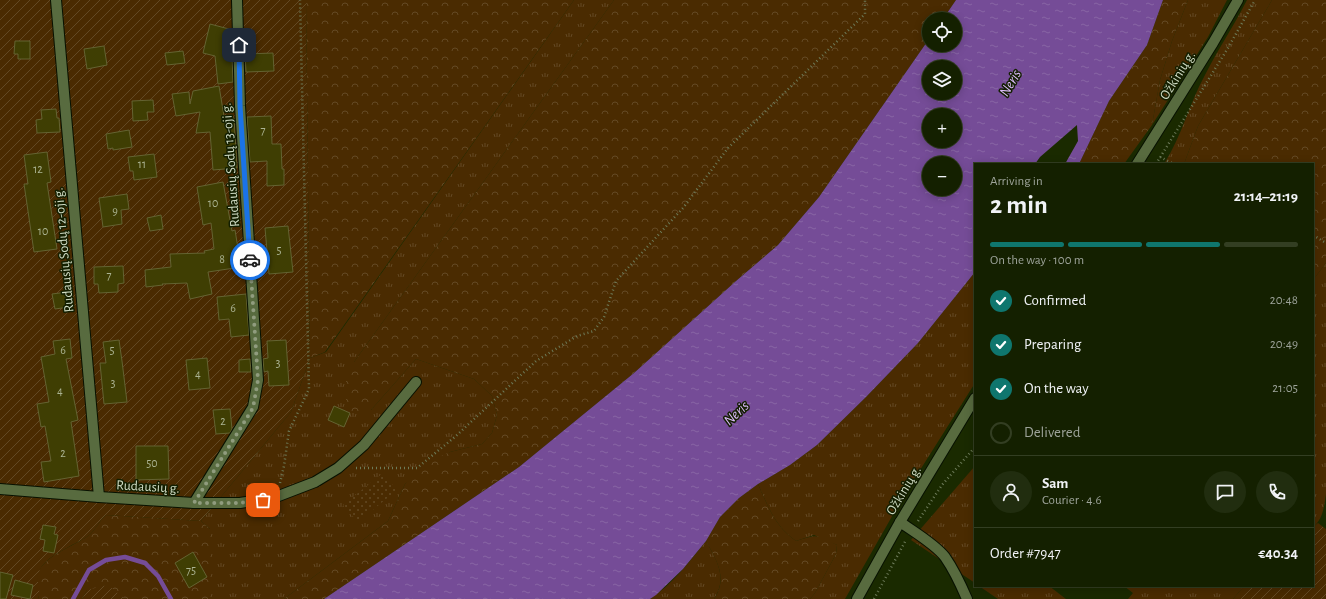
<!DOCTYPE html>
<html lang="en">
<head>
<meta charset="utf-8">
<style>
  body { margin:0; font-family:"Alegreya Sans",sans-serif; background:#212d0f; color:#f1f3f6; height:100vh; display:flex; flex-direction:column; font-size:15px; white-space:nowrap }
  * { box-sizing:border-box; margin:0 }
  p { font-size:13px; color:#9da399 }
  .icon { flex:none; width:22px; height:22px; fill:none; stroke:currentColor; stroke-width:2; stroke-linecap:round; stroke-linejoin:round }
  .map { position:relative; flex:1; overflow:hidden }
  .sheet { position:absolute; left:974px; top:163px; width:340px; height:424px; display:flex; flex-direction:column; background:#142000; border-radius:0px; box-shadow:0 2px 10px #0003,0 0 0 1px #333e22 }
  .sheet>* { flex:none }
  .tools { position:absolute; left:922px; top:12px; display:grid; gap:8px }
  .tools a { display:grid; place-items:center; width:40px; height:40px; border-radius:50%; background:#142000; box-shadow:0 2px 10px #0003,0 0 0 1px #333e22; font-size:20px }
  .pin { position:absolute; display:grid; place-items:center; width:34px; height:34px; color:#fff; margin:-17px; border-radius:8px; box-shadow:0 2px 6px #0006 }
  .courier { position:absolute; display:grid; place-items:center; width:40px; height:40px; margin:-20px; border:3px solid #1a73e8; border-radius:50%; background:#fff; color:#222; box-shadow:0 1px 5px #0007 }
  .head em { font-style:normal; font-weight:600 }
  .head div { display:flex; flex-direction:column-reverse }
  .head { display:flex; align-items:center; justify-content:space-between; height:68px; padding:0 16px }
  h1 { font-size:26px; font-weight:600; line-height:30px }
  .bar { display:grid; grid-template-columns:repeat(4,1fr); gap:6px 4px; align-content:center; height:48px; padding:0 16px }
  .bar i { height:5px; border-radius:3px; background:#333e22 }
  .bar .active { background:#0f766e }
  .bar p { grid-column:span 4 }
  .line { display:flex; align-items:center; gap:10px; padding:0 16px; border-top:1px solid #333e22 }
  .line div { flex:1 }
  .round { display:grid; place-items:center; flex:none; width:42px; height:42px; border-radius:21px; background:#212d0f }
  ol { padding:0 16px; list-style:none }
  li { display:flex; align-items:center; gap:12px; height:44px }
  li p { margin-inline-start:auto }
  li .icon { padding:4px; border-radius:50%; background:#0f766e; color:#fff; stroke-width:4 }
  li:last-child { color:#9da399 }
  li i { width:22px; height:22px; border:2px solid #333e22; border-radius:50% }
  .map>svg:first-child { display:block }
  .grass { fill:url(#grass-tufts) }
  .forest { fill:url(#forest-crowns) }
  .park { fill:url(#park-dots) }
  .garden { fill:url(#garden-furrows) }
  .water { fill:url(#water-ripples); fill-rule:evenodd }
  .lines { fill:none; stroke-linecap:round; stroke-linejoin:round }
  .stream { stroke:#754c97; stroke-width:4.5 }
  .building { fill:#3f3e03; stroke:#646332 }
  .minor-casing { stroke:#071100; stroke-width:12 }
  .path { stroke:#6d7b59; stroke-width:2.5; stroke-dasharray:1 3; stroke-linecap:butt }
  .minor { stroke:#586b3f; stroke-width:10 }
  .done { stroke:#909c7e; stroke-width:4; stroke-dasharray:0 7.2 }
  .route { stroke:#1a73e8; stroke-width:5 }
  .labels { text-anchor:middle; stroke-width:3; stroke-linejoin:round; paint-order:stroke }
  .number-label { font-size:12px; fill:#abb392 }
  .street-label { font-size:14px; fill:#cfdac2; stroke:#131f01 }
  .water-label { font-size:15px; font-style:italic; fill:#dcbcfa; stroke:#131f01 }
</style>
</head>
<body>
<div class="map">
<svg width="1326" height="599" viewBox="0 0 1326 599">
  <defs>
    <pattern id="grass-tufts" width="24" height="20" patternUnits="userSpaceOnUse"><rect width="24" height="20" fill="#4a2b01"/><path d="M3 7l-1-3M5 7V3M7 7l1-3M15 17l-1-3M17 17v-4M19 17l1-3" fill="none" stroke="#634924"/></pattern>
    <pattern id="forest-crowns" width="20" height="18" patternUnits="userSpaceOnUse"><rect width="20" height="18" fill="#4a2b01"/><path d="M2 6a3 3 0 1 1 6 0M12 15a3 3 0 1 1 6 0" fill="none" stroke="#634924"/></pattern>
    <pattern id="park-dots" width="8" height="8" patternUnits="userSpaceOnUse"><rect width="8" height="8" fill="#4a2b01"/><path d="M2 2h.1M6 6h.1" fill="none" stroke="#634924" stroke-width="1.8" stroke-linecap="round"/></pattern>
    <pattern id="garden-furrows" width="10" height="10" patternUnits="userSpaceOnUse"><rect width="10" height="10" fill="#4a2b01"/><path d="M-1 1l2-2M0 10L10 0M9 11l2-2" fill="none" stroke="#634924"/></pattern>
    <pattern id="water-ripples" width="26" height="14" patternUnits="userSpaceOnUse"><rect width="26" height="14" fill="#754c97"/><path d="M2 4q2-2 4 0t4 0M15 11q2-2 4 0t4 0" fill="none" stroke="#8865a4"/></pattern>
  </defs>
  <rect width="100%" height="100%" fill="#1a2a00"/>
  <g class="grass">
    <polygon points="574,0 614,0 354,362 371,410 416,359 474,379 492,396 497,415 492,433 482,444 450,452 405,484 388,521 284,599 210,599 210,529 201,521 291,412 310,358 326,352"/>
    <polygon points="1188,0 1227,0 1208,37 1152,125 1160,80 1172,41"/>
    <path d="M1247 0H1272L1198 126 1184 164H1164C1182 136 1189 104 1205 75 1218 49 1234 26 1247 0Z"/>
    <path d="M1326 263V494C1324 507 1323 519 1313 527V280Z"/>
    <path d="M975 272V383L903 497 845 599H810L815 593 836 554 837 545 814 535 796 541C774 525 769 508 758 484L790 465 817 445 866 397 918 343Z"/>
    <polygon points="975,466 975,583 911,540"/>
    <path d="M706 541C717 561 728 578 714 599H650C672 585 689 562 706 541Z"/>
    <polygon points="979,586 1049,586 1066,599 998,599"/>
    <polygon points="1124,586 1244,586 1233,599 1128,599 1133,593"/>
  </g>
  <g class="forest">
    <polygon points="306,0 574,0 325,352 310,358"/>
    <path d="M614 0H956L943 19H929V39L819 197 778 245 736 281 634 373 519 467 324 599H284L388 521 405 484 430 461 450 452 482 444 492 433 497 415 492 396 474 379 416 359 371 410 357 414 348 409C343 386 344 383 354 362Z"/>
    <polygon points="1163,0 1188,0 1172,41 1160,80 1152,125 1124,164 1079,164 1109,101 1147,45"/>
    <polygon points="1272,0 1326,0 1326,263 1313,280 1313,164 1184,164 1198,126"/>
    <path d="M758 484C769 508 774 525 796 541 817 534 818 534 837 545L836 554 815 593 810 599H714C728 578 717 561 706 541L720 517 739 498Z"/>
    <path d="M106 515 201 521 210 529V599H125L87 590 82 599H38L39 596C39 590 37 584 37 578 38 558 74 546 88 536 95 531 99 521 106 515Z"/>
  </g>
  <polygon class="park" points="383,473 397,490 358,522 343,505"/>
  <g class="garden">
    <path d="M0 0H306L310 358 291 412 201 521 106 515C99 521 95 531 88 536 75 545 44 556 39 572 35 581 42 589 38 599H0Z"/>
    <polygon points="1318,523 1326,529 1326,599 1233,599 1244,586 1313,586 1313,527"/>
    <polygon points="108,585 125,599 82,599 87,590"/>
  </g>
  <path class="water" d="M956 0H1163L1147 45 1109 101 1079 164H1065L1078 141 1077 125 1040 157 1035 164H975V272L918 343 866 397 817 445 790 465 758 484 739 498 720 517 706 541 683 569 656 595 650 599H324L519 467 634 373 736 281 778 245 819 197 929 39V45H955V19H943ZM929 67H955V93H929ZM929 115H955V141H929ZM929 163H955V189H929Z"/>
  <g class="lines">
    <polyline class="stream" points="73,599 89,570 106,560 125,557 145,563 158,576 171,599"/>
  </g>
  <g class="building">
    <polygon points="210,24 229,29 224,46 232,48 230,55 232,54 233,82 218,84 215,56 203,53"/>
    <polygon points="15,41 30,41 30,59 18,59 18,54 14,54"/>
    <polygon points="104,46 107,65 87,69 84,49"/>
    <polygon points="183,51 185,63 167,65 165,53"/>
    <polygon points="273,53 274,71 246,72 245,54"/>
    <polygon points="219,86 224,116 232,115 232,118 234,118 237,168 213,170 210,132 196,133 200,112 176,116 172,94 189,92 190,104 193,91"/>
    <polygon points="153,100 154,112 147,112 148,120 133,121 132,101"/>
    <polygon points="56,109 57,118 59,118 60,132 37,133 36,120 42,119 41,110"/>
    <polygon points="271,116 272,144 281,144 282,169 284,169 284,185 267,186 267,161 250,162 247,117"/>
    <polygon points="129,130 132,147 113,150 113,148 108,149 106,134"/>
    <polygon points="47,152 51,182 47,183 57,249 34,252 24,184 28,184 24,155"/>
    <polygon points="154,154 157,177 134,180 133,171 130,171 128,157"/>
    <polygon points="223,182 232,231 235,230 241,267 208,272 212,294 190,299 187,283 162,284 163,285 146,287 145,270 171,267 170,254 205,253 204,251 214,249 211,223 203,225 197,187"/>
    <polygon points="127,194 129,209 121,210 122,224 103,227 99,198"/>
    <polygon points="161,215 163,229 150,231 147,218"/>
    <polygon points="288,226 293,272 269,274 265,228"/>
    <polygon points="123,266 124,283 118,284 118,292 99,293 98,284 94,284 94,267"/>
    <polygon points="67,292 69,307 55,309 52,294"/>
    <polygon points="246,294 249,335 231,337 229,319 219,320 217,297"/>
    <polygon points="70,339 72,358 66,359 78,420 71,422 79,476 44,482 41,462 51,461 45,426 41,427 37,404 49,402 41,357 55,354 53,341"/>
    <polygon points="119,340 122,361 127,402 104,404 100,363 106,363 103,342"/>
    <polygon points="286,340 289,385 269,386 268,371 264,372 263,359 268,358 267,341"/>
    <polygon points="207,358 210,388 189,390 186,360"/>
    <polygon points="250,359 251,372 239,372 239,360"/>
    <polygon points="334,406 350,413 344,427 328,420"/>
    <polygon points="230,409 232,429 230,433 216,434 213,410"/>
    <polygon points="136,446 168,446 169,479 136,480"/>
    <polygon points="43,525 56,527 54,534 58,535 54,553 43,551 45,540 40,539"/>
    <polygon points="193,552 207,577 189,588 175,563"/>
    <polygon points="0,572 13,575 6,599 0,599"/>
    <polygon points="15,580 33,585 30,599 11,595"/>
  </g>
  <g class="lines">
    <defs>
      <g id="minor">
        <polyline points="56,0 99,497"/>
        <polyline points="1137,164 1213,43 1238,0"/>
        <polyline points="0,489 99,497 194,503 240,503 276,497 315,482 338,468 364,445 416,382"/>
        <polyline points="194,503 253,407 258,380 240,106 237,0"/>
        <path d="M900 522C914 532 935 544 945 557 954 570 961 585 967 599"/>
        <polyline points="857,599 900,522 975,398"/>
      </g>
    </defs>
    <use href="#minor" class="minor-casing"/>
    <g class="path">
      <polyline points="1160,157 1174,164"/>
      <polyline points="1156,164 1228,48 1255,0"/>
      <polyline points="1313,235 1326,243"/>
      <polyline points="356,468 417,468 456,436 536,361 577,336 594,331 604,317 616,281 683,208 728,148 865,14 865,0"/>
      <polyline points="280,483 284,466 289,431 309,389 300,0"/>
      <polyline points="918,521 942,485 975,447"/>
      <polyline points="874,599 906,540"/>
    </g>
    <use href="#minor" class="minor"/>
  </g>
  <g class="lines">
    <polyline class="done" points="250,260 258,380 253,408 194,503 240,503 263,500"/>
    <polyline class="route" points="239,45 240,106 250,260"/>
  </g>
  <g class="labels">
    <g class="number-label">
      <text x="263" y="134">7</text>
      <text x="142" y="168">11</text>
      <text x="38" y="173">12</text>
      <text x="213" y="207">10</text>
      <text x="115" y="215">9</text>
      <text x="43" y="235">10</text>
      <text x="279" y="254">5</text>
      <text x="222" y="263">8</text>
      <text x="109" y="279">7</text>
      <text x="233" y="312">6</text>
      <text x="63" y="354">6</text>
      <text x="112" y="354">5</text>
      <text x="278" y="367">3</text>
      <text x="198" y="378">4</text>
      <text x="113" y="387">3</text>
      <text x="60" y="395">4</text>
      <text x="223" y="425">2</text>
      <text x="63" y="457">2</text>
      <text x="152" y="467">50</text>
      <text x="191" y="574">75</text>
    </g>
    <g class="street-label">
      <text transform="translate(1177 75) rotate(-58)" y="5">Ožkinių g.</text>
      <text transform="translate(230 165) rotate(-94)" y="5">Rudausių Sodų 13-oji g.</text>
      <text transform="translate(63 250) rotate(-95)" y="5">Rudausių Sodų 12-oji g.</text>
      <text transform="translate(148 486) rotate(3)" y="5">Rudausių g.</text>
      <text transform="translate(903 490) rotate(-59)" y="5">Ožkinių g.</text>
    </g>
    <g class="water-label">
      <text transform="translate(1010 83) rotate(-59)" y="5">Neris</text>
      <text transform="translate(736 413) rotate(-43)" y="5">Neris</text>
    </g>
  </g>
</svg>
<div class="tools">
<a><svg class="icon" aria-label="locate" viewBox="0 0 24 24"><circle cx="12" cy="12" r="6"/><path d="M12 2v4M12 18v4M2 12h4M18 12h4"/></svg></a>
<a><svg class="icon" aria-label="layers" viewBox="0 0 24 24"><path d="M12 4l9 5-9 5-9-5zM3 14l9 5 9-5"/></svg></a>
<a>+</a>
<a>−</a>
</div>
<div class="pin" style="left:263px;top:500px;background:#ea580c"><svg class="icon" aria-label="bag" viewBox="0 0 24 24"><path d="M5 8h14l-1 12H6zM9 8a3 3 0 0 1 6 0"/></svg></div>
<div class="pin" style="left:239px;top:45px;background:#1f2937"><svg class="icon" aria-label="home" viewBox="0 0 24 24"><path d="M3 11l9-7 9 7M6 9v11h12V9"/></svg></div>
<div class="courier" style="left:250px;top:260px"><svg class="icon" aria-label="car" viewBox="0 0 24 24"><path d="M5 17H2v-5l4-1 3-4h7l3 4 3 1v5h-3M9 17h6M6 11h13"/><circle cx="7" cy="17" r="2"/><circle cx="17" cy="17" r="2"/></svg></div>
<section class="sheet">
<div class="head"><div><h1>2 min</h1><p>Arriving in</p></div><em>21:14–21:19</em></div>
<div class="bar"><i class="active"></i><i class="active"></i><i class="active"></i><i></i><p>On the way · 100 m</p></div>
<ol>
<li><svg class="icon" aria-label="check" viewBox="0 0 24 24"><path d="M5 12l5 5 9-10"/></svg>Confirmed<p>20:48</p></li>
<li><svg class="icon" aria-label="check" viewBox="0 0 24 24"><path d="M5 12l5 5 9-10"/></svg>Preparing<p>20:49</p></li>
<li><svg class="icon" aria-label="check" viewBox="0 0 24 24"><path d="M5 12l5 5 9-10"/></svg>On the way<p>21:05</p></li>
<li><i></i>Delivered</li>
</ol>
<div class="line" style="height:72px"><a class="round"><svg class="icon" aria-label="person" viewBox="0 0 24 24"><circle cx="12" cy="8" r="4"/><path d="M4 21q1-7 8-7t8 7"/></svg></a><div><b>Sam</b><p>Courier · 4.6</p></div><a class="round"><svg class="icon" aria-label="chat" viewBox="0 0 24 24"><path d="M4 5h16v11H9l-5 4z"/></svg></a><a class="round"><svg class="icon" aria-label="phone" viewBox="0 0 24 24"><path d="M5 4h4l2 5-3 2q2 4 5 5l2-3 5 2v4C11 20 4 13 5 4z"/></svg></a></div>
<div class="line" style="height:52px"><div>Order #7947</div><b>€40.34</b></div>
</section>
</div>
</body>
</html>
